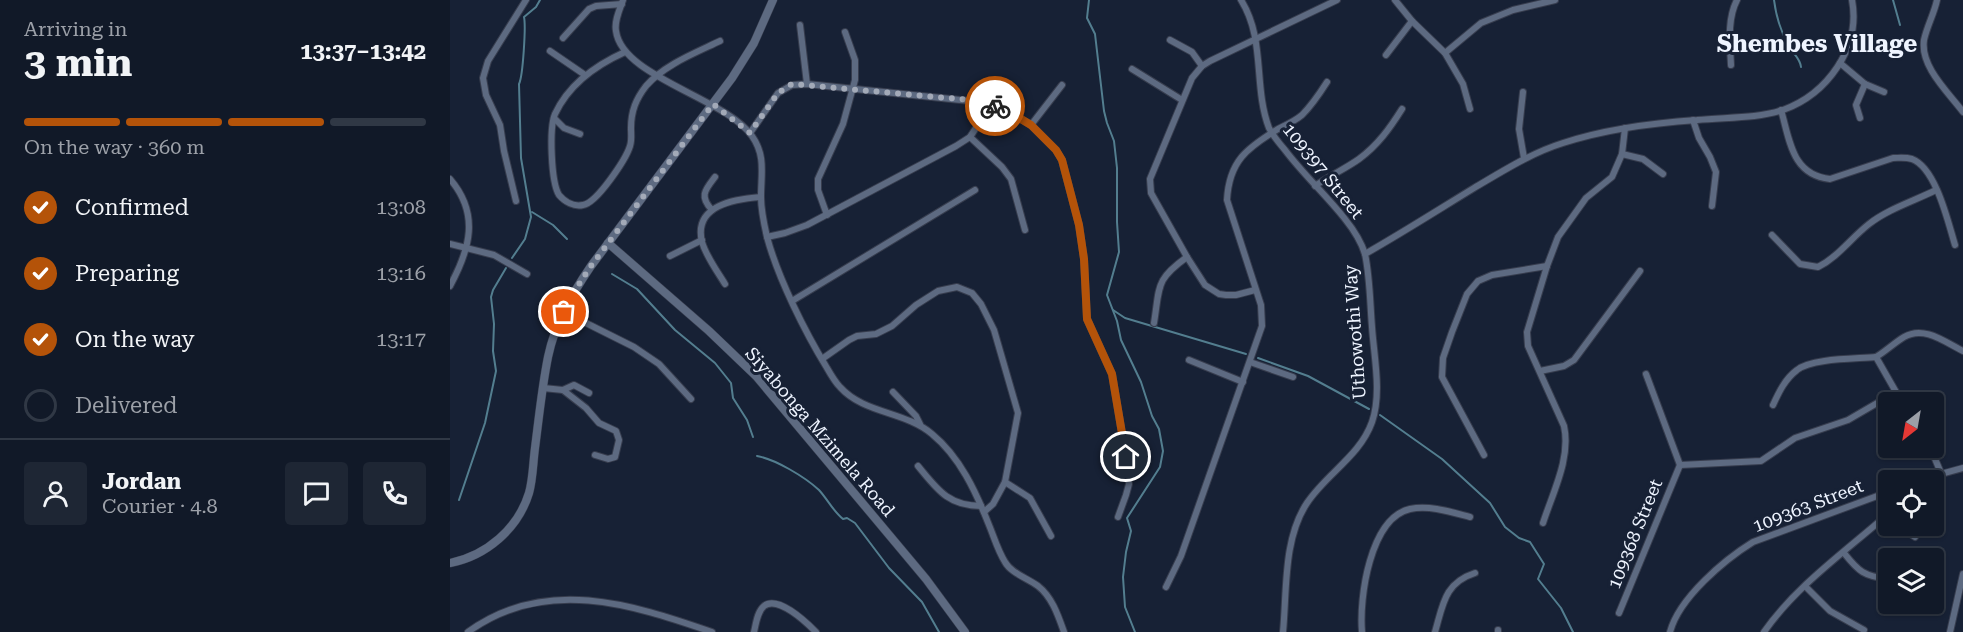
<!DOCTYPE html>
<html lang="en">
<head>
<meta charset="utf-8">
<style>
  body { margin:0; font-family:"Roboto Serif",serif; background:#1e2634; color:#f1f3f6; height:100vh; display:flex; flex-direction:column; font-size:22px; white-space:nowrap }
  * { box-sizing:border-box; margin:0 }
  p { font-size:20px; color:#9ca0a8 }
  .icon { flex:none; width:33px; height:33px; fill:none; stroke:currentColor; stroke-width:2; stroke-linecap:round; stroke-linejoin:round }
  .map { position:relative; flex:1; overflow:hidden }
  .sheet { display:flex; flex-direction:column; background:#111928; width:450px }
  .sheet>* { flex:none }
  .needle { width:39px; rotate:211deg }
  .controls { position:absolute; left:1428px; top:392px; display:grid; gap:12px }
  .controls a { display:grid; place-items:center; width:66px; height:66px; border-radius:6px; background:#111928; box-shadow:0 2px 4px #0004,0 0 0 2px #303845; font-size:30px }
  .pin { position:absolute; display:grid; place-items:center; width:51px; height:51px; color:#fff; margin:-26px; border:3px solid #fff; border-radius:50%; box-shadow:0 2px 6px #0007 }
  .courier { position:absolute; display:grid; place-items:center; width:60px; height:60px; margin:-30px; border:4px solid #b45309; border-radius:50%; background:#fff; color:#222; box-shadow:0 2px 8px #0007 }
  .head em { font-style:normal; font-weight:700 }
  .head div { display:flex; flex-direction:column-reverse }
  .head { display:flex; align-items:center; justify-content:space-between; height:102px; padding:0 24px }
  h1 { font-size:39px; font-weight:700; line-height:45px }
  .bar { display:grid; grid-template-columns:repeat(4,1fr); gap:9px 6px; align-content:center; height:72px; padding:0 24px }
  .bar i { height:8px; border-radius:4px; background:#303845 }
  .bar .active { background:#b45309 }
  .bar p { grid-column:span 4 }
  .line { display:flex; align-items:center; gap:15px; padding:0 24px; border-top:2px solid #303845 }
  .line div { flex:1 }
  .round { display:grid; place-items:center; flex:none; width:63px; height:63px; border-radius:6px; background:#1e2634 }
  ol { padding:0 24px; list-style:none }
  li { display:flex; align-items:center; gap:18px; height:66px }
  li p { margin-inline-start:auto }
  li .icon { padding:6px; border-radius:50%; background:#b45309; color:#fff; stroke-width:4 }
  li:last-child { color:#9ca0a8 }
  li i { width:33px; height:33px; border:3px solid #303845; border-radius:50% }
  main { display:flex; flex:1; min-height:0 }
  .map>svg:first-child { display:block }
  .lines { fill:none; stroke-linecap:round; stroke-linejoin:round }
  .stream { stroke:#537e8f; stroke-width:2 }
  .minor-casing { stroke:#373d4e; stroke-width:8 }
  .tertiary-casing { stroke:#373d4e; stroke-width:9 }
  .minor { stroke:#5d6a81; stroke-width:6 }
  .tertiary { stroke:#5d6a81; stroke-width:8 }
  .done { stroke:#a3aab8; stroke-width:6; stroke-dasharray:0 10.8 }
  .route { stroke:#b45309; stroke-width:8 }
  .labels { text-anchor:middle; stroke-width:6; stroke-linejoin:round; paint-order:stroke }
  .street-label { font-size:18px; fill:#eef4ff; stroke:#172135 }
  .district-label { font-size:24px; font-weight:bold; fill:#eef4ff; stroke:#172135 }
</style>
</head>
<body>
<main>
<section class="sheet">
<div class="head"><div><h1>3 min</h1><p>Arriving in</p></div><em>13:37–13:42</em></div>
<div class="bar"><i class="active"></i><i class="active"></i><i class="active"></i><i></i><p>On the way · 360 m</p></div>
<ol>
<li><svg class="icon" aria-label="check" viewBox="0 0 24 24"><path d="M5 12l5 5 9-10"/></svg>Confirmed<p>13:08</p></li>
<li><svg class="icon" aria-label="check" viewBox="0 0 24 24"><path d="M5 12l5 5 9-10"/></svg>Preparing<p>13:16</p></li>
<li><svg class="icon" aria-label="check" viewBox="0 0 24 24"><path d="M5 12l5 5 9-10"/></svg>On the way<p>13:17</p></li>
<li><i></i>Delivered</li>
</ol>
<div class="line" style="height:108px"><a class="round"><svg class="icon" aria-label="person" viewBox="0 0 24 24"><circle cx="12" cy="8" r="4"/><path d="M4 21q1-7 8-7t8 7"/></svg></a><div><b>Jordan</b><p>Courier · 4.8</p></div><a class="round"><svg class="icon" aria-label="chat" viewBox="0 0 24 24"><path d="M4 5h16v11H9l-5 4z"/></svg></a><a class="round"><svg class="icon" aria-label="phone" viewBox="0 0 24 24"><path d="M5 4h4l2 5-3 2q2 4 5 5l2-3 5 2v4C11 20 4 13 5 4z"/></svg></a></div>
</section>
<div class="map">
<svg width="1513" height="632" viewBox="0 0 1513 632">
  <rect width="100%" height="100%" fill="#172135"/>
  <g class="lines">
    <g class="stream">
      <polyline points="639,0 637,18 645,34 654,111 657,123 664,141 667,168 667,222 669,252 657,295 667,321 671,340 691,382 702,416 709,429 713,451 710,467 677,518 681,531 676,552 673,577 675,607 685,632"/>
      <path d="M1324 0C1326 16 1331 32 1339 46 1343 54 1350 58 1351 67"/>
      <polyline points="1443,0 1450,25"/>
      <polyline points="82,212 103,225 117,239"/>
      <path d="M62 258 75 239 81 217 71 158 69 84C73 76 76 26 74 17L86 7 90 0"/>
      <polyline points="162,274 187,289 225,330 265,363 281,383 283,398 297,420 303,437"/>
      <polyline points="663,310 675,318 796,354"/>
      <polyline points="808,358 858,376 919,409"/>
      <polyline points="930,415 992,459 1040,503 1055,527 1069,538 1080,542 1094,564 1088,579 1111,608 1123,632"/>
      <path d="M307 456C325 459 355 477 369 490 378 500 383 511 393 519L397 518 405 523 439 568 472 602 489 632"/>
      <polyline points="9,500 35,423 46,371 43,351 44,324 41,297 43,290 56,268"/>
    </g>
    <defs>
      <g id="minor">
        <path d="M173 0C170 9 164 21 166 31 172 77 274 97 302 136 316 156 311 174 311 197 311 210 314 224 317 237 328 278 355 332 377 368 381 375 385 382 390 387 414 414 455 411 482 434 510 457 526 492 539 525 544 537 548 551 555 562 561 573 577 578 588 586 602 597 608 615 614 632"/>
        <path d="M791 0C816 40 803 86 819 128 823 136 829 143 835 150 853 174 876 195 895 219 903 229 911 241 915 254 920 278 920 303 922 327 924 357 932 393 922 422 910 456 876 474 857 503 833 539 837 591 833 632"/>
        <polyline points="945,0 962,21 995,53 1013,84 1020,109"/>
        <path d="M1487 0C1484 14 1477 26 1474 40 1470 67 1499 93 1513 112"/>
        <polyline points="350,25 357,84"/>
        <polyline points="113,38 139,9 146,6 172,4"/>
        <polyline points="720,40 742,52 752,66"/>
        <polyline points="100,51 135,75"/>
        <path d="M175 52C146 65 119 84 105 114 99 128 101 182 109 195 115 202 124 207 133 205 147 203 176 159 180 146 182 140 181 133 181 128 181 111 186 99 196 86 214 65 245 53 270 41"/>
        <polyline points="995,53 1031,23 1063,10 1105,0"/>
        <polyline points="936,55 962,21"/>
        <polyline points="1390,63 1415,84 1434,92"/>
        <path d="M1281 65C1280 44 1277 19 1287 0"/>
        <polyline points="682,69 732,100"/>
        <polyline points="1073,92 1069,129 1074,158"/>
        <path d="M1331 110C1340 141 1342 175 1380 179L1443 158C1449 158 1455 157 1462 159 1486 168 1498 222 1505 245"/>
        <polyline points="104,118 114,128 130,134"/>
        <polyline points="1410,118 1406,105 1415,84"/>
        <polyline points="1243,120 1249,138 1260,157 1266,172 1262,206"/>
        <polyline points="581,125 612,85"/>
        <polyline points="300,133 328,93 342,85 357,84 530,102 556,110 581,125 606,150 612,160 629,225 634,259 637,319 662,374 676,457 679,484 676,495 668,517"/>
        <polyline points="520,137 552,167 561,179 575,230"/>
        <polyline points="1172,154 1193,159 1213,174"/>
        <path d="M0 179C30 214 20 249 0 286"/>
        <path d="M865 186C879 176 895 169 909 159 928 145 940 128 952 109"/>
        <polyline points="66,201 54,151 50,125 36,95 33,78 38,61 76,0"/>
        <path d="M262 210C249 196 255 190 265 177"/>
        <polyline points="377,215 368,190 368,179 393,124 405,80 405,60 395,32"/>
        <path d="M1322 235 1350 264 1368 267C1388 257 1401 238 1419 224 1438 209 1464 201 1486 190"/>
        <polyline points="317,237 335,233 357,225 506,146 520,137 541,105"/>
        <polyline points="0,244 44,255 77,274"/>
        <path d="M915 254C952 233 988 210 1024 188 1053 171 1081 153 1113 143 1156 129 1202 123 1247 120 1275 117 1306 119 1333 110 1377 94 1411 48 1402 0"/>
        <polyline points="220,256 252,240"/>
        <path d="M275 284C267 271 256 256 252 242 243 205 285 199 311 197"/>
        <polyline points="805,290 786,295 776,295 769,294 755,285 737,257 701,193 700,179 742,78 752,66 760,61 887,0"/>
        <polyline points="342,301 525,190"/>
        <polyline points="114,312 184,347 209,364 241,399"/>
        <path d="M704 323C710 286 705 280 737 257"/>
        <path d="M1426 357C1436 351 1444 343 1454 337 1474 325 1495 342 1513 351"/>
        <polyline points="372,359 399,340 407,336 426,334 442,326 466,305 488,291 507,287 522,293 531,304 544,330 568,413 555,482 543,504 534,512"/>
        <polyline points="739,360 793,382"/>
        <polyline points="800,362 843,377"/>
        <polyline points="1090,371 1114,366 1124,360 1190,271"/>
        <polyline points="1196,374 1230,465"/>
        <polyline points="93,388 113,390 136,408 149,423 166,431 169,440 165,457 158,459 145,455"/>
        <polyline points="113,390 124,385 139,393"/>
        <polyline points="443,392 466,416 470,424"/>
        <path d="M1323 405C1329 392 1335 379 1347 370 1362 358 1407 359 1426 357L1446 392 1456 402"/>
        <polyline points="1480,447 1491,473"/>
        <polyline points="1034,455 992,377 993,358 1002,332 1017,294 1028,281 1042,275 1097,266"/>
        <polyline points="1230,465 1311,461 1345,438 1398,420 1446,392"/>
        <path d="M468 466C487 489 498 506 531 506"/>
        <polyline points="1469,480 1513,468"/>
        <polyline points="555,482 580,498 601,536"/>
        <polyline points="1435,493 1438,515"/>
        <path d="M1093 523C1103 492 1121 458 1114 426L1078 346 1077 332 1097 266 1108 237 1136 198 1162 177 1172 154 1175 128"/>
        <polyline points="1447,525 1465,537"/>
        <path d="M1394 553C1409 572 1414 576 1438 579"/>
        <polyline points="1355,586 1380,611 1414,630"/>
        <path d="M716 587 731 556 812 326 811 305 777 200C779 161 797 148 828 129 836 125 845 121 852 115 862 105 870 93 877 82"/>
        <polyline points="1169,613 1230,465"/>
        <path d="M18 632C95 576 181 604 262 632"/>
        <path d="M304 632C306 624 307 612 314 606 328 595 357 623 366 632"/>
        <path d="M912 632C909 598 920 518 960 509 980 505 1001 512 1020 517"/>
        <path d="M985 632C993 605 994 583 1025 573"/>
        <polyline points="1048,632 1048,630"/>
        <path d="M1220 632C1229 598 1274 560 1303 542L1438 492"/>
        <path d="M1314 632C1346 586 1396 551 1438 514"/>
        <polyline points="1500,632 1513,574"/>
      </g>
      <g id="tertiary">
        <polyline points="158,243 259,331 306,376 476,579 515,632"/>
        <path d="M0 563C36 556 68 529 79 493 83 479 83 463 85 448 89 417 92 387 98 357 105 323 122 294 141 266L282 78 304 43 323 0"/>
      </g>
    </defs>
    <use href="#minor" class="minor-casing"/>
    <use href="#tertiary" class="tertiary-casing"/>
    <use href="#minor" class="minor"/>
    <use href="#tertiary" class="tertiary"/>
  </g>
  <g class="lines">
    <polyline class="done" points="114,312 122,295 141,266 263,104 300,133 328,93 342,84 520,100 545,106"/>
    <polyline class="route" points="545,106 556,110 581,125 606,150 612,160 629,225 634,259 637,319 662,374 676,457"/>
  </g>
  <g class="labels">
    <g class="street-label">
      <text transform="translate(873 171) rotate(51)" y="6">109397 Street</text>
      <text transform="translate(905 332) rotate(-94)" y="6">Uthowothi Way</text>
      <text transform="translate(370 432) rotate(49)" y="6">Siyabonga Mzimela Road</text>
      <text transform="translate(1358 506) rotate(-21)" y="6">109363 Street</text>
      <text transform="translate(1185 534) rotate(-68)" y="6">109368 Street</text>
    </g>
    <g class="district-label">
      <text x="1367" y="52">Shembes Village</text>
    </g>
  </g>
</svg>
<div class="controls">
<a><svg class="needle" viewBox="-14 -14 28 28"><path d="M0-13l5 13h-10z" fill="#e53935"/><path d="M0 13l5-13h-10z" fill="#9ca0a8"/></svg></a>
<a><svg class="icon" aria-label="locate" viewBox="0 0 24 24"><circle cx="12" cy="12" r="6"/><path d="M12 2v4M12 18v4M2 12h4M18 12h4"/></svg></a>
<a><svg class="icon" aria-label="layers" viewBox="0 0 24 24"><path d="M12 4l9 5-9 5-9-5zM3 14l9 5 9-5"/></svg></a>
</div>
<div class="pin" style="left:114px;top:312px;background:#ea580c"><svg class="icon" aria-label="bag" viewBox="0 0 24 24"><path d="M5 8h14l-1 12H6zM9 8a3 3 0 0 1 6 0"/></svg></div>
<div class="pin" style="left:676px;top:457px;background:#1f2937"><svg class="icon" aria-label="home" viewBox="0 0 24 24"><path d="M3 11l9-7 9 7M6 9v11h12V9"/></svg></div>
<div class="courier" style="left:545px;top:106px"><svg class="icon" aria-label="bike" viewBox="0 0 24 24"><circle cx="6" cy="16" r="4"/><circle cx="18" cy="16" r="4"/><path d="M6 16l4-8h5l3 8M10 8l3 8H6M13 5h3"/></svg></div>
</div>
</main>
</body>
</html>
